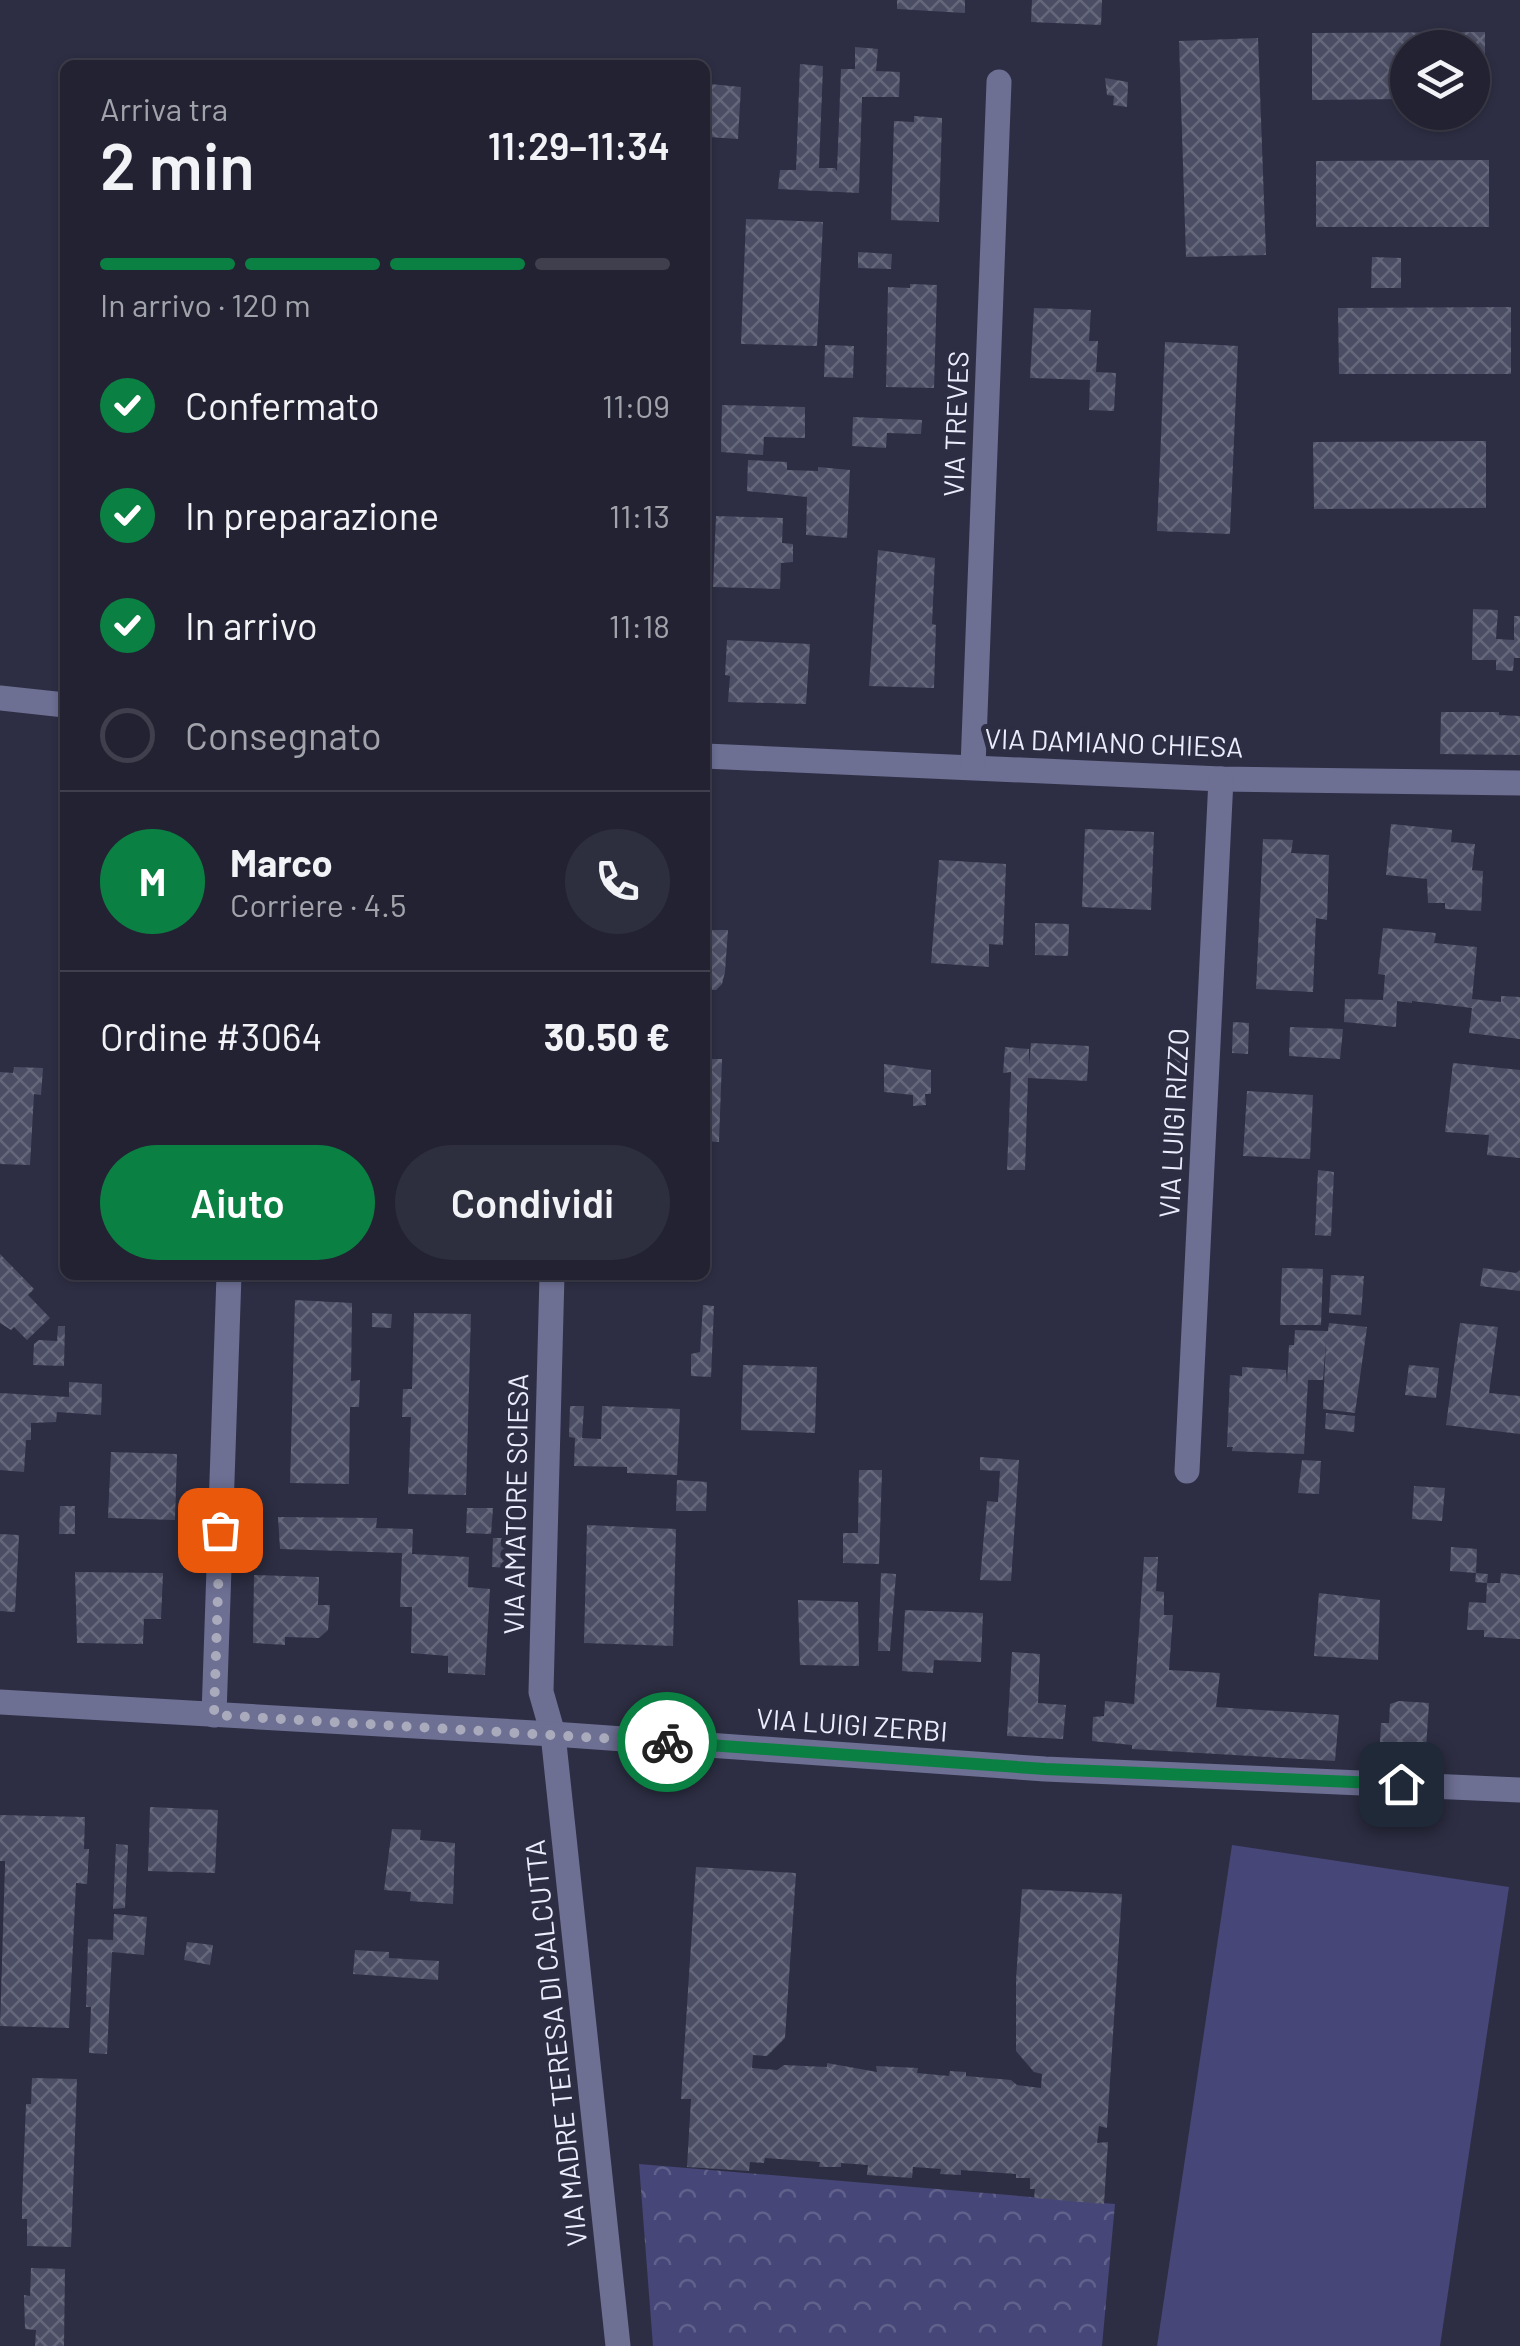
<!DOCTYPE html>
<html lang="it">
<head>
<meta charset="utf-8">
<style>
  body { margin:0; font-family:Barlow,sans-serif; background:#2e2f3e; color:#f1f3f6; height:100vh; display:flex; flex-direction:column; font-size:38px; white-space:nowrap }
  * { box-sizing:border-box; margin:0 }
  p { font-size:32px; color:#a2a4ac }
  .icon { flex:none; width:55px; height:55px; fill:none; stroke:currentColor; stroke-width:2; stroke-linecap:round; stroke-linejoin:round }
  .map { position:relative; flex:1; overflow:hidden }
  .drawer { position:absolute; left:60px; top:60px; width:650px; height:1220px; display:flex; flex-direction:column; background:#222232; border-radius:15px; box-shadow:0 2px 8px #0004,0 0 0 2px #3f3f4d }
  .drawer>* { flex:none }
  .fabs { position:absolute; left:1390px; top:30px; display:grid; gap:20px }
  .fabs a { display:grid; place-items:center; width:100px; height:100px; border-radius:50%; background:#222232; box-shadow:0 2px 8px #0004,0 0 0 2px #3f3f4d; font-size:50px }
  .pin { position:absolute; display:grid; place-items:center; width:85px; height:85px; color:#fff; margin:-42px; border-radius:20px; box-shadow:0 5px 15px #0006 }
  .courier { position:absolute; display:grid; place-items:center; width:100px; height:100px; margin:-50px; border:8px solid #0b8043; border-radius:50%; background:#fff; color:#222; box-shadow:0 2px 12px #0007 }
  .head em { font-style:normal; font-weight:600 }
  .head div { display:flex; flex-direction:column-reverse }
  .head { display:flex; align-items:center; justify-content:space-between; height:170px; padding:0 40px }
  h1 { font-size:65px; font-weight:600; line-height:75px }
  .bar { display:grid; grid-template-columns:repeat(4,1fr); gap:15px 10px; align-content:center; height:120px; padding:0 40px }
  .bar i { height:12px; border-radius:8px; background:#3f3f4d }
  .bar .on { background:#0b8043 }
  .bar p { grid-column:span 4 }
  .line { display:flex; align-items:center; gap:25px; padding:0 40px; border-top:2px solid #3f3f4d }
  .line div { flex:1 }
  .round { display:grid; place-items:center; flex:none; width:105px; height:105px; border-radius:52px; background:#2e2f3e }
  ol { padding:0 40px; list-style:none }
  li { display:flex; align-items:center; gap:30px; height:110px }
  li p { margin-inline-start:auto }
  li .icon { padding:10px; border-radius:50%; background:#0b8043; color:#fff; stroke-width:4 }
  li:last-child { color:#a2a4ac }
  li i { width:55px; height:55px; border:5px solid #3f3f4d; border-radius:50% }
  .primary-button { display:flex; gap:20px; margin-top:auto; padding:20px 40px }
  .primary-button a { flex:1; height:115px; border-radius:60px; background:#0b8043; color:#fff; font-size:40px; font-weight:600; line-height:115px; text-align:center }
  .primary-button a+a { background:#2e2f3e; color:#f1f3f6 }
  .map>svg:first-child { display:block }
  .forest { fill:url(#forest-crowns) }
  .pitch { fill:#464678 }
  .building { fill:url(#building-cross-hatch) }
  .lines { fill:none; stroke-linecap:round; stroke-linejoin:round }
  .minor { stroke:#6d6f93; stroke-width:25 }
  .tertiary { stroke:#6d6f93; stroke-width:25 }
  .done { stroke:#a9aabb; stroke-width:10; stroke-dasharray:0 18 }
  .route { stroke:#0b8043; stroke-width:12 }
  .labels { text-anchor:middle; stroke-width:10; stroke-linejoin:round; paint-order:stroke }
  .street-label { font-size:28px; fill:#ecedfc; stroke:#2d2e43 }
</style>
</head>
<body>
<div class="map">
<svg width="1520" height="2346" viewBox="0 0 1520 2346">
  <defs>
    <pattern id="forest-crowns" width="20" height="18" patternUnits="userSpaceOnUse" patternTransform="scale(2.5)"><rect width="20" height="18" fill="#464678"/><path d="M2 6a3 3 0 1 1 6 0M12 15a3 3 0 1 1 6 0" fill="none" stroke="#61618c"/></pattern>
    <pattern id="building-cross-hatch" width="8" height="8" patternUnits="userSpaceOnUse" patternTransform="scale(2.5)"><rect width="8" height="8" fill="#4b4d64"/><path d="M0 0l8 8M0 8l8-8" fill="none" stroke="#65677b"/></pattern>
  </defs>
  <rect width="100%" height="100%" fill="#2d2e43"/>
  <polygon class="forest" points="639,2164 1115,2204 1102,2346 653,2346"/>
  <polygon class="pitch" points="1232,1845 1509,1887 1440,2346 1157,2346"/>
  <g class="building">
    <polygon points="897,0 965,0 965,13 897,9"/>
    <polygon points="1032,0 1102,0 1101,25 1031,22"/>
    <polygon points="1485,32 1485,99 1472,99 1472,48 1408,48 1408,99 1312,100 1312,33"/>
    <polygon points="1258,38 1266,255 1186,257 1179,41"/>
    <polygon points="855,47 878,49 876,71 900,72 899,97 862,97 859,193 778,189 780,170 796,170 800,64 823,66 819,168 835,168 837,171 841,69 855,69"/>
    <polygon points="1105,78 1128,82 1127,107 1113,105 1114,96 1107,95"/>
    <polygon points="710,84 741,87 738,139 709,137"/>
    <polygon points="914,116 942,118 939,222 891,220 894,121 914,122"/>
    <polygon points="1489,160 1489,227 1316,227 1316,161"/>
    <polygon points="746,219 823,222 817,346 741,344"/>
    <polygon points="858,252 892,254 891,269 858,268"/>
    <polygon points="1372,257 1401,258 1401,288 1371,288"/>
    <polygon points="910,284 937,285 934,388 886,387 888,287 910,288"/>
    <polygon points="1511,307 1511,374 1339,374 1338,308"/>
    <polygon points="1034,308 1091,310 1089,341 1098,341 1096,372 1116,373 1114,411 1089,410 1090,380 1030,378"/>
    <polygon points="1165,342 1238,346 1230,534 1157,531"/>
    <polygon points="825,345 854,346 853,378 824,377"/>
    <polygon points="722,405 805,407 805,438 764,437 763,455 721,452"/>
    <polygon points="853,417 922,420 921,434 887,433 886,448 852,446"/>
    <polygon points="1486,441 1486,508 1314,509 1313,442"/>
    <polygon points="748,460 787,462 787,470 818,471 818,467 850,470 847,538 806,535 807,497 747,491"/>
    <polygon points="716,516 783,518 782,543 793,544 793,562 781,563 780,589 713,587"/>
    <polygon points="878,550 935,558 932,624 936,625 934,688 869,686"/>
    <polygon points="1473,609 1498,610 1496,639 1514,640 1514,616 1520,616 1520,658 1514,658 1513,671 1496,670 1496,660 1472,660"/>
    <polygon points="727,640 810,644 806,704 728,702 730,676 725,675"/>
    <polygon points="1441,712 1499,712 1499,715 1520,716 1520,755 1440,754"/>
    <polygon points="1391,824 1452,830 1451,842 1475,844 1472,870 1483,871 1481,911 1445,909 1445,903 1428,903 1427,879 1386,875"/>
    <polygon points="1085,829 1154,832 1151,910 1082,907"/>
    <polygon points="1263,839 1293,840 1291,853 1329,855 1327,920 1316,918 1313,992 1256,989"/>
    <polygon points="939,860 1006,864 1003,945 989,944 989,967 931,963"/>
    <polygon points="1035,923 1069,924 1068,956 1035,955"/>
    <polygon points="1383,928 1436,933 1434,943 1477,947 1472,999 1501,1002 1501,996 1520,997 1520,1039 1469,1033 1472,1008 1412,1001 1412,1003 1397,1001 1396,1027 1344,1022 1345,999 1383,1000 1385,975 1378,974"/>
    <polygon points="705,930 728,930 725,972 722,984 716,990 705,990"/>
    <polygon points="1233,1022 1249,1023 1248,1054 1232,1053"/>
    <polygon points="1290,1027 1343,1029 1340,1059 1289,1056"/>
    <polygon points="1031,1043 1089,1046 1087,1081 1028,1078 1025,1170 1007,1170 1011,1072 1003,1073 1005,1047 1029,1049 1029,1066"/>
    <polygon points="1166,1054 1176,1054 1176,1058 1181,1058 1180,1084 1165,1084"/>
    <polygon points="710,1059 722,1059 719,1142 705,1141 705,1081 709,1081"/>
    <polygon points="1453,1063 1520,1070 1520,1158 1487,1155 1489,1135 1445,1132"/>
    <polygon points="884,1064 931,1070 931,1094 925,1094 926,1105 913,1106 913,1095 884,1092"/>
    <polygon points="14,1067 43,1068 41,1095 34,1094 30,1165 0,1164 0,1072 13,1073"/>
    <polygon points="1247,1091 1313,1095 1310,1159 1243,1156"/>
    <polygon points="1318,1170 1334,1172 1331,1236 1315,1235"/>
    <polygon points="0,1254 34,1289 28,1295 50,1318 27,1340 14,1327 11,1330 0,1323"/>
    <polygon points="1282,1268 1323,1269 1321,1325 1280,1325"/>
    <polygon points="1483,1268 1516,1273 1520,1270 1520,1291 1480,1286"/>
    <polygon points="1331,1275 1364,1276 1361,1315 1329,1313"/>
    <polygon points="295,1300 352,1303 351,1381 360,1380 359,1407 350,1407 349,1484 290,1483"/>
    <polygon points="703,1305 714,1306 711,1377 691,1376 691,1354 700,1352"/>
    <polygon points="372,1313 392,1314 391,1328 372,1327"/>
    <polygon points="414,1313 471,1314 466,1495 408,1494 411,1417 402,1417 403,1389 412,1389"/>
    <polygon points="1329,1323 1367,1327 1355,1413 1323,1409 1326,1340 1323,1380 1308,1380 1304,1454 1232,1451 1233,1447 1227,1447 1230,1375 1242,1376 1242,1367 1286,1370 1287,1385 1289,1345 1294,1345 1295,1330 1328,1331"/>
    <polygon points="1460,1323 1498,1327 1489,1393 1520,1396 1520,1434 1446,1425"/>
    <polygon points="58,1326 65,1326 64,1366 33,1365 34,1344 39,1340 57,1341"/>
    <polygon points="743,1365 817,1367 815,1433 741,1430"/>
    <polygon points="1409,1365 1439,1368 1436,1398 1405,1395"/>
    <polygon points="69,1382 102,1384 101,1415 57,1412 56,1422 31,1423 31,1440 26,1440 24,1472 0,1470 0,1393 69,1397"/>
    <polygon points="570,1406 584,1406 582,1438 601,1439 602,1406 680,1409 677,1475 627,1473 627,1467 574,1466 575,1438 569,1437"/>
    <polygon points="1326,1413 1355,1416 1354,1432 1325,1429"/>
    <polygon points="111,1452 177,1454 175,1520 108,1518"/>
    <polygon points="980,1457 1019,1460 1011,1581 980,1580 987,1501 998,1502 1000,1471 980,1470"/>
    <polygon points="1302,1460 1321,1461 1319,1494 1298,1493"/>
    <polygon points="859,1470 882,1470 879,1564 843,1563 843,1533 858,1533"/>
    <polygon points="677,1480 707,1482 706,1511 676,1511"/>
    <polygon points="1414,1486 1445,1488 1442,1521 1412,1519"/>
    <polygon points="60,1506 75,1506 75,1534 59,1534"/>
    <polygon points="467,1508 493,1508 491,1534 466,1533"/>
    <polygon points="278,1517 377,1518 376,1528 413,1529 412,1554 469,1557 468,1587 490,1589 485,1675 448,1673 448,1656 411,1653 412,1607 400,1607 402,1553 280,1549"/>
    <polygon points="587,1525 676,1529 673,1646 584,1643"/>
    <polygon points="0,1534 19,1535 15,1612 0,1611"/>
    <polygon points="493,1538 511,1538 510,1568 492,1567"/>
    <polygon points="1451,1547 1477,1549 1476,1573 1488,1574 1487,1583 1475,1582 1476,1573 1450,1571"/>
    <polygon points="1144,1557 1158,1557 1156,1591 1164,1592 1164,1615 1173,1615 1169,1670 1220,1673 1216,1707 1339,1715 1335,1761 1132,1749 1132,1745 1092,1741 1093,1717 1104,1716 1105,1701 1134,1704"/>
    <polygon points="75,1572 163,1573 161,1619 144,1619 143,1644 77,1643"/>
    <polygon points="881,1573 896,1574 890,1651 878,1651"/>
    <polygon points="1501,1573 1520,1575 1520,1639 1484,1637 1484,1630 1467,1630 1469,1602 1486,1603 1487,1583 1500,1583"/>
    <polygon points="254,1575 319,1577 318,1605 330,1605 328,1630 319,1638 285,1637 285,1645 253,1643"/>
    <polygon points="1319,1593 1380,1600 1378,1660 1314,1656"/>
    <polygon points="798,1600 858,1602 859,1666 800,1665"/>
    <polygon points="905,1610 983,1613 981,1662 934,1660 933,1673 902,1671"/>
    <polygon points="1012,1652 1040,1654 1038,1703 1066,1705 1063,1739 1007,1736"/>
    <polygon points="1399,1701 1429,1703 1425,1764 1379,1761 1381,1723 1389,1723 1390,1704"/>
    <polygon points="150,1807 218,1810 215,1873 148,1871"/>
    <polygon points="0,1815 85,1817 84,1849 89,1849 87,1884 76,1883 69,2028 0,2026 5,1866 5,1861 0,1861"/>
    <polygon points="392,1829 421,1830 420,1840 455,1843 453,1904 410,1901 411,1892 384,1890"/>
    <polygon points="116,1844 128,1845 125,1908 113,1909"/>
    <polygon points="696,1867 796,1873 785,2038 767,2056 753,2055 752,2068 777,2070 784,2065 827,2067 827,2063 877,2072 876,2066 918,2068 917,2073 949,2076 950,2071 966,2072 966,2076 1011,2080 1017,2085 1041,2088 1042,2074 1034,2072 1016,2051 1016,1980 1022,1889 1122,1894 1107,2128 1099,2126 1097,2143 1108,2142 1104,2204 1034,2198 1035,2189 1030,2189 1030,2178 1016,2178 1016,2174 961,2170 961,2175 940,2174 941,2169 913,2167 912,2178 867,2175 868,2165 841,2163 841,2167 819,2167 820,2162 765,2158 764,2163 750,2162 749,2171 687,2167 691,2099 681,2099"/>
    <polygon points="114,1914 147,1917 144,1955 112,1952 107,2054 89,2053 91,2007 86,2007 88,1939 113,1940"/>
    <polygon points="187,1942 213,1945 210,1965 184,1960"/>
    <polygon points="355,1950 389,1952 389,1958 439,1961 438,1980 353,1974"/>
    <polygon points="32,2078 77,2079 71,2247 27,2246 27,2219 22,2219 22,2204 26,2104 31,2104"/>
    <polygon points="31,2268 65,2269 64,2346 35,2346 36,2330 25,2329 24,2295 30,2296"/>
  </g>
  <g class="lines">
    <g class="minor">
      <polyline points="0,698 65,705"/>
      <polyline points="705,756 1221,779 1520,783"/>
      <polyline points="973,767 999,82"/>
      <polyline points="552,1275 541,1692 553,1734"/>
      <polyline points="1187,1471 1221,779"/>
      <polyline points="214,1715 229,1275"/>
    </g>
    <g class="tertiary">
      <polyline points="0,1702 553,1734 1045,1769 1520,1790"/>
      <polyline points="553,1734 618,2346"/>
    </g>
  </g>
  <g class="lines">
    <polyline class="done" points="220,1530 214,1715 667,1742"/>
    <polyline class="route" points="667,1742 1045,1769 1401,1784"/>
  </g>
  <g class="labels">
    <g class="street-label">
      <text transform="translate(956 424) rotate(-88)" y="10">VIA TREVES</text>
      <text transform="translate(1114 743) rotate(2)" y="10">VIA DAMIANO CHIESA</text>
      <text transform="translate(1174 1123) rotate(-87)" y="10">VIA LUIGI RIZZO</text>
      <text transform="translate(516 1504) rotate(-89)" y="10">VIA AMATORE SCIESA</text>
      <text transform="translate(852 1725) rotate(4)" y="10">VIA LUIGI ZERBI</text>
      <text transform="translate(556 2043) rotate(-96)" y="10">VIA MADRE TERESA DI CALCUTTA</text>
    </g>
  </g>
</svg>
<div class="fabs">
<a><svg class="icon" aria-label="layers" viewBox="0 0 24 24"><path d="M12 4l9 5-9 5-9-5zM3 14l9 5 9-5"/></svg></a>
</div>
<div class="pin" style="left:220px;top:1530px;background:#ea580c"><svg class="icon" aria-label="bag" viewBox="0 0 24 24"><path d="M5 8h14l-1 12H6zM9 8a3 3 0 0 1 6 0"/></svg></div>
<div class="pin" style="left:1401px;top:1784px;background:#1f2937"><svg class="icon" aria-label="home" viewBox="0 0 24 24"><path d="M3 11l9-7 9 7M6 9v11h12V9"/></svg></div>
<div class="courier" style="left:667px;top:1742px"><svg class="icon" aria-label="bike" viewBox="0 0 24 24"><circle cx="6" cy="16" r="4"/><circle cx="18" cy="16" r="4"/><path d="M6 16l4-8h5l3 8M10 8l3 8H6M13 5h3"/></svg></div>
<section class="drawer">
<div class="head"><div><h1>2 min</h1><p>Arriva tra</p></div><em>11:29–11:34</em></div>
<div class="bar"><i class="on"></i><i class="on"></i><i class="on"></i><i></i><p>In arrivo · 120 m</p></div>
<ol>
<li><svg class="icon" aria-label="check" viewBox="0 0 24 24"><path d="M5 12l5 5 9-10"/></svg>Confermato<p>11:09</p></li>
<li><svg class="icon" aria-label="check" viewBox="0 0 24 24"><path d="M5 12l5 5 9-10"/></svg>In preparazione<p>11:13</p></li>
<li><svg class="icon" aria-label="check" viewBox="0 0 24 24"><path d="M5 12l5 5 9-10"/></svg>In arrivo<p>11:18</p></li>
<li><i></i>Consegnato</li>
</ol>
<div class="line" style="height:180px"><b class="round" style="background:#0b8043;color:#fff">M</b><div><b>Marco</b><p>Corriere · 4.5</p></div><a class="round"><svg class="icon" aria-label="phone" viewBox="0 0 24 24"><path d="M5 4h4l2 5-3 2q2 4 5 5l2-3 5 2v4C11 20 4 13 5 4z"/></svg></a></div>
<div class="line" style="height:130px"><div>Ordine #3064</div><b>30.50 €</b></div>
<div class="primary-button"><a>Aiuto</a><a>Condividi</a></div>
</section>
</div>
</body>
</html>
